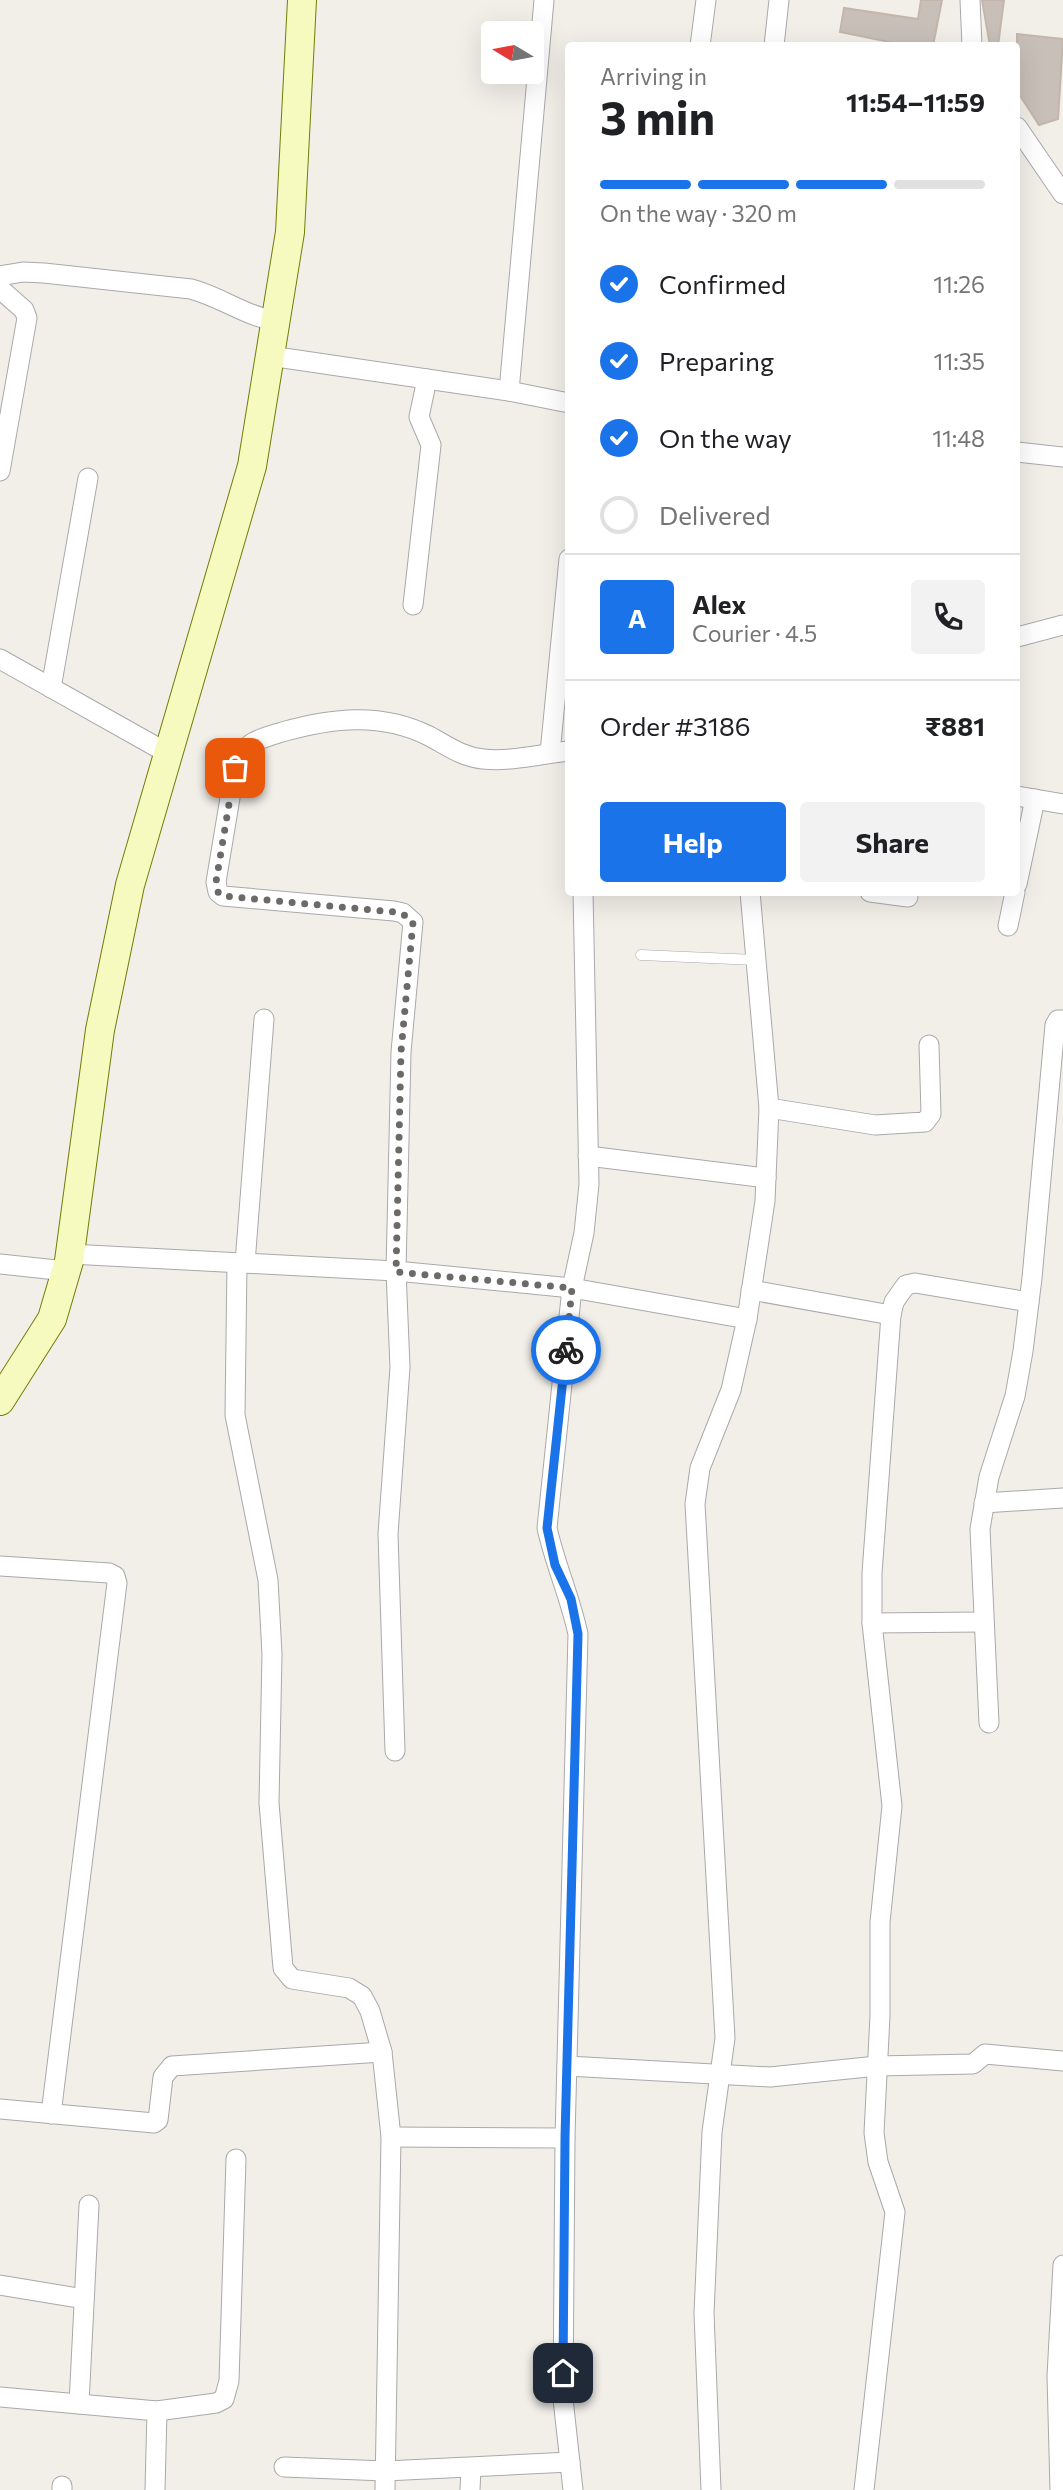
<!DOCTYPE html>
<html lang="en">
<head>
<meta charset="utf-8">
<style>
  body { margin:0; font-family:Commissioner,sans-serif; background:#f2f2f2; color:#202124; height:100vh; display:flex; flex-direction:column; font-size:26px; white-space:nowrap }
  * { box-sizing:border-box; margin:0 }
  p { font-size:23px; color:#757577 }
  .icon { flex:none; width:38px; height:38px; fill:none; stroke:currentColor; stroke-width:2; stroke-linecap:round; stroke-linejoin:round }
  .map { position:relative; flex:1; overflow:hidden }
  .sheet { position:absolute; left:565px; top:42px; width:455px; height:854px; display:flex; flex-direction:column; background:#fff; border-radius:7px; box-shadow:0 7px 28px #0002 }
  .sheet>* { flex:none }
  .needle { width:46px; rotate:280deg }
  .fabs { position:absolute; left:481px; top:21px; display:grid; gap:14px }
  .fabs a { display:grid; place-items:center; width:63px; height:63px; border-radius:7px; background:#fff; box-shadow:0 7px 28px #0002; font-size:35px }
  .pin { position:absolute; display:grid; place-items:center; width:60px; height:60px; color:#fff; margin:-30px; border-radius:14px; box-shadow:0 4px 10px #0006 }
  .courier { position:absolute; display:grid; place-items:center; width:70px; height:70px; margin:-35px; border:5px solid #1a73e8; border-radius:50%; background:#fff; color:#222; box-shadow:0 2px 9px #0007 }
  .summary em { font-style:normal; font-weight:700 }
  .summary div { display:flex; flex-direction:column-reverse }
  .summary { display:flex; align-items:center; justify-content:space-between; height:119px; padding:0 35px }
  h1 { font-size:46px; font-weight:700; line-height:52px }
  .bar { display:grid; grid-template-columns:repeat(4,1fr); gap:10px 7px; align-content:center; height:84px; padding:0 35px }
  .bar i { height:9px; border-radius:5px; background:#e0e0e0 }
  .bar .current { background:#1a73e8 }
  .bar p { grid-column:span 4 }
  .line { display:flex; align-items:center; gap:18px; padding:0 35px; border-top:2px solid #e0e0e0 }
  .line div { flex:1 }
  .round { display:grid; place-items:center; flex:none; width:74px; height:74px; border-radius:7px; background:#f2f2f2 }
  ol { padding:0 35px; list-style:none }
  li { display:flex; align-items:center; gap:21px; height:77px }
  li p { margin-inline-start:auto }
  li .icon { padding:7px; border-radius:50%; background:#1a73e8; color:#fff; stroke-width:4 }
  li:last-child { color:#757577 }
  li i { width:38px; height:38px; border:4px solid #e0e0e0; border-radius:50% }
  .primary-button { display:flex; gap:14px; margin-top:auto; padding:14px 35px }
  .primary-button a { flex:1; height:80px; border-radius:7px; background:#1a73e8; color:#fff; font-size:28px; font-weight:700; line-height:80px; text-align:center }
  .primary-button a+a { background:#f2f2f2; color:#202124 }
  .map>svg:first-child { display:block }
  .building { fill:#c7bfb8; stroke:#c4b6ab; stroke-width:2 }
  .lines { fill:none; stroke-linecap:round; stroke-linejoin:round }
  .lane-casing { stroke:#a9a9a9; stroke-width:11 }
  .street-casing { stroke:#a9a9a9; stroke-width:21 }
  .secondary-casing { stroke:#707d05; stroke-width:30 }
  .lane { stroke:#fff; stroke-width:10 }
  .street { stroke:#fff; stroke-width:19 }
  .secondary { stroke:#f7fabf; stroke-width:28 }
  .done { stroke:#6b6a68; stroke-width:7; stroke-dasharray:0 12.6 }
  .route { stroke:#1a73e8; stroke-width:9 }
</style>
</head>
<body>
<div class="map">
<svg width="1063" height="2490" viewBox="0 0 1063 2490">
  <rect width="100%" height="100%" fill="#f2efe9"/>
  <g class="building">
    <polygon points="921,0 942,0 933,46 909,46 840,32 844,8 918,19"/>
    <polygon points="982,0 1004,0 998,46 990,46"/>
    <polygon points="1017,34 1063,39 1058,119 1039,125 1017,91"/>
  </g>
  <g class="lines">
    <defs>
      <polyline id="lane" points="641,955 756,960"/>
      <g id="street">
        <polyline points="970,0 972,46"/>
        <polyline points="700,46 706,0"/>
        <polyline points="774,46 779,0"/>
        <polyline points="1017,127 1063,194"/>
        <path d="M0 276 23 272 44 273 191 289C221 297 245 316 276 321"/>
        <polyline points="0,289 24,310 27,318 0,471"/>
        <polyline points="270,356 509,391 569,403"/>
        <polyline points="509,391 544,0"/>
        <polyline points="1017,452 1063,457"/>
        <polyline points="413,605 431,445 419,417 427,379"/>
        <polyline points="1017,637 1063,625"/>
        <polyline points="0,659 169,754"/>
        <polyline points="51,688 88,478"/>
        <polyline points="550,753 569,559"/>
        <polyline points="1017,796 1063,804"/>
        <polyline points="1017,884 1035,799"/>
        <polyline points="870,892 908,897"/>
        <polyline points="1008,926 1015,892"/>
        <polyline points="769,1108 875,1125 925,1122 931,1114 929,1045"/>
        <polyline points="588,1156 766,1178"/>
        <polyline points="70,1254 396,1271 572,1288 747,1319"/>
        <polyline points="237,1263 235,1415 268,1580 272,1654 269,1803 283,1968 292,1979 349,1988 362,1996 370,2011 382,2052 391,2137 385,2490"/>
        <polyline points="245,1263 264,1019"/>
        <polyline points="0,1264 66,1271"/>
        <polyline points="751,1290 891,1315"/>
        <polyline points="984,1503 1063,1498"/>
        <polyline points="0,1566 109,1573 115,1576 117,1583 51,2114"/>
        <polyline points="872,1623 983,1622"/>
        <polyline points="989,1723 980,1529 989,1477 1015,1396 1023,1351 1032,1278 1055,1025 1058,1020 1063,1020"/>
        <path d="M395 1751 388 1534 400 1367 396 1271 401 1052 413 922 403 913 394 911 223 896 218 892 216 882 235 768C242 742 259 739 282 732 332 718 381 712 429 736 448 746 462 757 483 759 511 762 541 754 569 751"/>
        <polyline points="567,2066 770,2077 877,2066 973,2064 985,2054 1063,2061"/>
        <polyline points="0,2109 154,2123 158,2120 163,2077 172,2066 382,2052"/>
        <polyline points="391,2137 565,2138"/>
        <polyline points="0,2285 84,2299"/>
        <polyline points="0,2397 157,2411 216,2403 224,2399 229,2381 236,2159"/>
        <polyline points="79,2404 89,2205"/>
        <polyline points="284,2467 385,2471 570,2462"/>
        <polyline points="62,2490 62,2486"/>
        <polyline points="155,2490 157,2411"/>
        <polyline points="470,2490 471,2468"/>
        <path d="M573 2490 563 2399 565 2138 578 1634C570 1597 555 1564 547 1528L572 1288 584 1233 589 1184 583 892"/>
        <polyline points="711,2490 704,2313 712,2132 725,2038 695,1504 700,1468 731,1390 747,1319 765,1201 769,1108 750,892"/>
        <polyline points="864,2490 895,2212 878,2162 874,2133 880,2016 880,1922 892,1806 872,1623 872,1573 891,1315 894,1302 906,1285 915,1283 1029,1302"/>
        <polyline points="1060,2490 1057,2376 1063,2265"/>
      </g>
      <polyline id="secondary" points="0,1401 52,1319 69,1261 100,1030 130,885 252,466 290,232 302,0"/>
    </defs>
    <use href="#lane" class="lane-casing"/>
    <use href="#street" class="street-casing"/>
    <use href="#secondary" class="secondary-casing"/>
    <use href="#lane" class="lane"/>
    <use href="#street" class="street"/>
    <use href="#secondary" class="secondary"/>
  </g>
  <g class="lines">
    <polyline class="done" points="235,768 216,882 218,892 223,896 394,912 403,914 413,922 401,1052 396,1272 572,1288 566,1350"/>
    <polyline class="route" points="563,2373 565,2138 578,1634 571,1599 555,1565 547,1528 566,1350"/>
  </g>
</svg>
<div class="fabs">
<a><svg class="needle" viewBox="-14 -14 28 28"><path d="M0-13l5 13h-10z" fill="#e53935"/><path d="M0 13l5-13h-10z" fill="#757577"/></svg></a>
</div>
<div class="pin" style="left:235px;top:768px;background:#ea580c"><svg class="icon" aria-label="bag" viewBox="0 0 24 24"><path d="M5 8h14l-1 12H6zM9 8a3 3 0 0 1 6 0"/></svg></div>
<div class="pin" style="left:563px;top:2373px;background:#1f2937"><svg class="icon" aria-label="home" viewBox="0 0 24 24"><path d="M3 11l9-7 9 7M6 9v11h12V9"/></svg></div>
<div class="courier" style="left:566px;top:1350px"><svg class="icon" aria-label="bike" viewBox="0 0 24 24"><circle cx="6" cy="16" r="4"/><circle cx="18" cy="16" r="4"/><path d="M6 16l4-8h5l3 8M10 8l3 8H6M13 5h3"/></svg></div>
<section class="sheet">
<div class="summary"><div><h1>3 min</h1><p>Arriving in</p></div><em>11:54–11:59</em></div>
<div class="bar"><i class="current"></i><i class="current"></i><i class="current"></i><i></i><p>On the way · 320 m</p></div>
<ol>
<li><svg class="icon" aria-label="check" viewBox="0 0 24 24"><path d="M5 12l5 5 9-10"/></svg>Confirmed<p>11:26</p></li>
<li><svg class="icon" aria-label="check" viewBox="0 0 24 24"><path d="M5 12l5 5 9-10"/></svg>Preparing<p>11:35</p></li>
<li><svg class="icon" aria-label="check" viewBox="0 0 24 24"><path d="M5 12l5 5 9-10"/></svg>On the way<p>11:48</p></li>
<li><i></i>Delivered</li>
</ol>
<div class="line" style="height:126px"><b class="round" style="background:#1a73e8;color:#fff">A</b><div><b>Alex</b><p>Courier · 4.5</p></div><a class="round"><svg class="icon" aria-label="phone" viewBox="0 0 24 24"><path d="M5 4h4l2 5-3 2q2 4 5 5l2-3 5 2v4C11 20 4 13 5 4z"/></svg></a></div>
<div class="line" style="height:91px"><div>Order #3186</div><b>₹881</b></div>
<div class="primary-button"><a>Help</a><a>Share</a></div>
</section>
</div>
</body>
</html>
